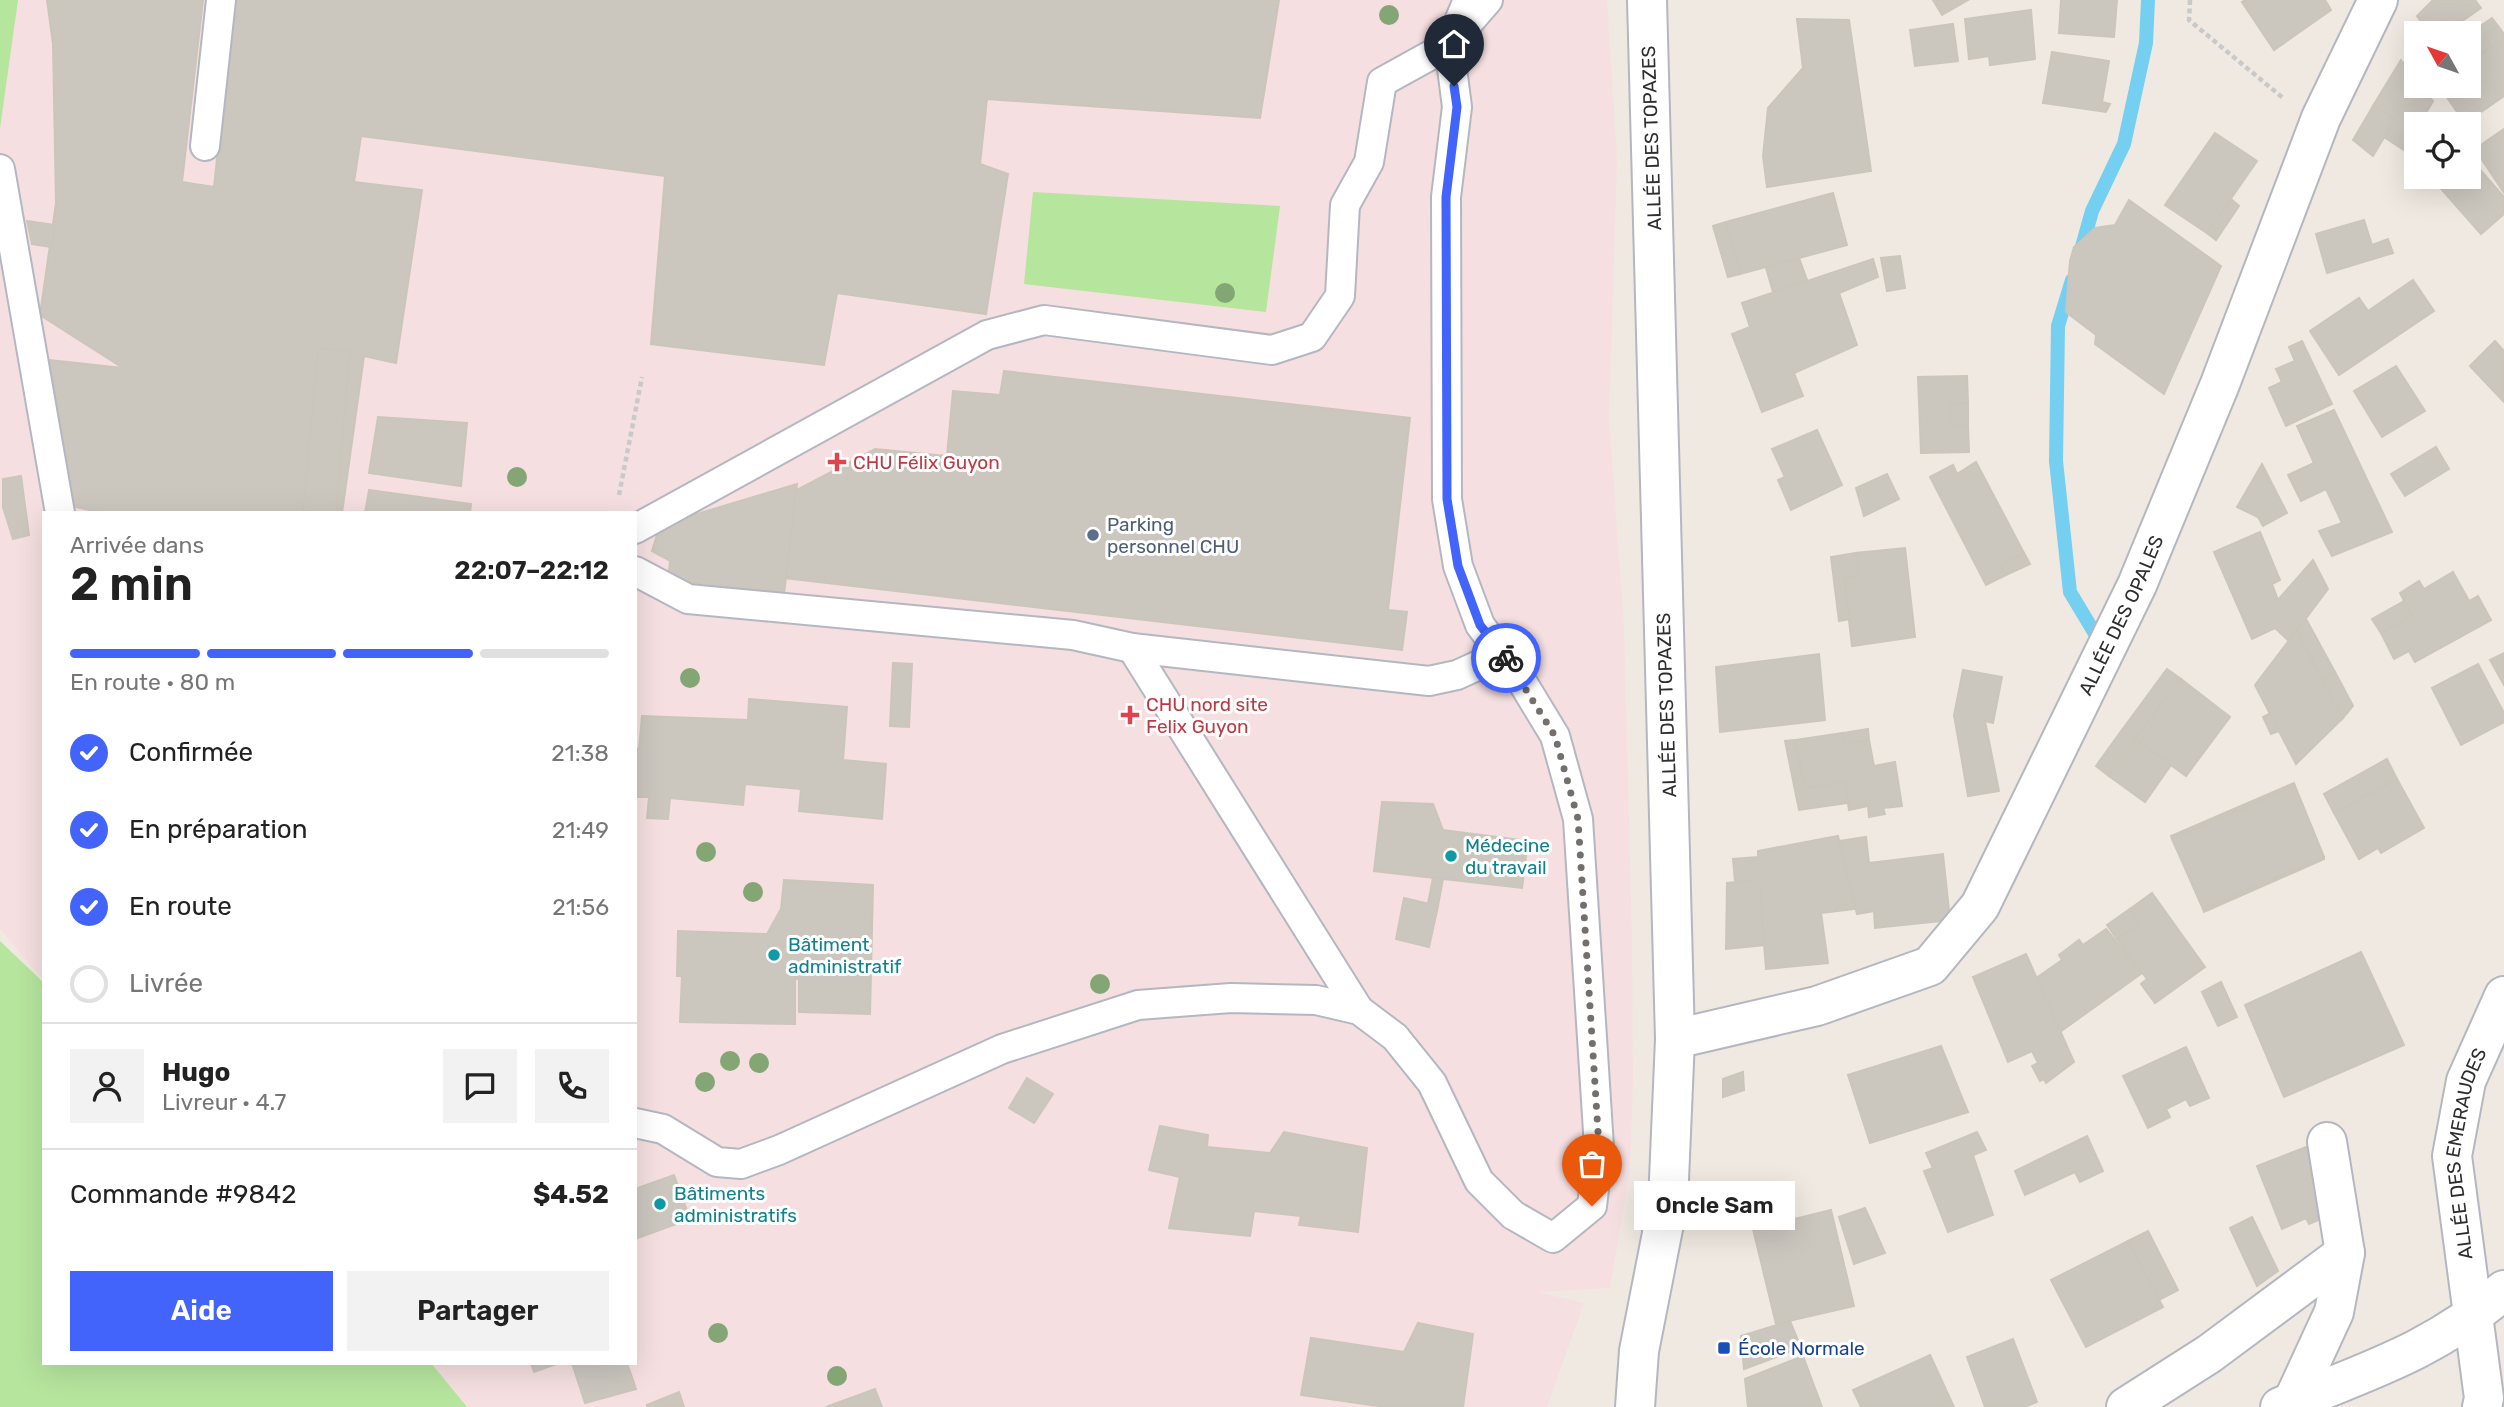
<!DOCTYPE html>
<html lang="fr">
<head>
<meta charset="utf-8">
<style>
  body { margin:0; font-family:Rubik,sans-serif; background:#f2f2f2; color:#222; height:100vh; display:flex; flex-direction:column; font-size:26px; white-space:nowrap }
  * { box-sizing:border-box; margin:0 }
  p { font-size:23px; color:#767676 }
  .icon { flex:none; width:38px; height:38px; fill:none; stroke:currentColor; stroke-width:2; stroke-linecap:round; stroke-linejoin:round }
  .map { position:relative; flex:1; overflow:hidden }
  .panel { position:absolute; left:42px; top:511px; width:595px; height:854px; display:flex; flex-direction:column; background:#fff; border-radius:0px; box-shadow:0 7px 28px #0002 }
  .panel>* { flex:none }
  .needle { width:46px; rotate:310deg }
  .tools { position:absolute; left:2404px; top:21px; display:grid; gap:14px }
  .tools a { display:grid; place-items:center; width:77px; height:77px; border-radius:0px; background:#fff; box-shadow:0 7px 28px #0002; font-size:35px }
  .pin { position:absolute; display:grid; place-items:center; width:60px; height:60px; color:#fff; margin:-72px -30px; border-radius:50% 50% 50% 0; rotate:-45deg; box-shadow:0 0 7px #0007 }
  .pin .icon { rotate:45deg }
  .courier { position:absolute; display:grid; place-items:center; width:70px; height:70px; margin:-35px; border:5px solid #4264fb; border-radius:50%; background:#fff; color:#222; box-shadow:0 2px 9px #0007 }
  .bubble { position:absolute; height:49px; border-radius:0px; background:#fff; box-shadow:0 7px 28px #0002; font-size:23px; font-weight:600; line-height:49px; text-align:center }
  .head em { font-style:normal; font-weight:600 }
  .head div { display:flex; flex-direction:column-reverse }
  .head { display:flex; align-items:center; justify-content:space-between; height:119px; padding:0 28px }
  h1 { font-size:46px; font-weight:600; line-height:52px }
  .bar { display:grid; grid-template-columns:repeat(4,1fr); gap:10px 7px; align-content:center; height:84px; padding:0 28px }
  .bar i { height:9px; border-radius:5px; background:#e0e0e0 }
  .bar .active { background:#4264fb }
  .bar p { grid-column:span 4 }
  .line { display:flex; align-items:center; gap:18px; padding:0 28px; border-top:2px solid #e0e0e0 }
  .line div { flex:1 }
  .round { display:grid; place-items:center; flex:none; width:74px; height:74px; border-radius:0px; background:#f2f2f2 }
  ol { padding:0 28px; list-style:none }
  li { display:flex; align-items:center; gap:21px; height:77px }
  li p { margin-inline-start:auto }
  li .icon { padding:7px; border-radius:50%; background:#4264fb; color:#fff; stroke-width:4 }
  li:last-child { color:#767676 }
  li i { width:38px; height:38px; border:4px solid #e0e0e0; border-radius:50% }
  .primary-button { display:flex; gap:14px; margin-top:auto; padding:14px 28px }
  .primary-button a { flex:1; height:80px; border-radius:0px; background:#4264fb; color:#fff; font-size:28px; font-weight:600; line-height:80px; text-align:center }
  .primary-button a+a { background:#f2f2f2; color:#222 }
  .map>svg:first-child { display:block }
  .medical { fill:#f5dfe0 }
  .green { fill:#b6e59e }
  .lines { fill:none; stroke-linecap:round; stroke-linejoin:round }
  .stream { stroke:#75cff0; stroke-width:14 }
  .building { fill:#cbc7bf; stroke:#cbc5ba; stroke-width:2 }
  .service-casing { stroke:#b4b7c1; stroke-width:32 }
  .minor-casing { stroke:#b4b7c1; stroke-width:42 }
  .secondary-casing { stroke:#b4b7c1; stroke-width:42 }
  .path { stroke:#c9c9c9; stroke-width:4.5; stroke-dasharray:5 3.5; stroke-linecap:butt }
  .service { stroke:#fff; stroke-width:28 }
  .minor { stroke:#fff; stroke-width:38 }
  .secondary { stroke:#fff; stroke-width:38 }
  .tree { fill:#84a574 }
  .done { stroke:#726f6d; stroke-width:7; stroke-dasharray:0 12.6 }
  .route { stroke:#4264fb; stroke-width:9 }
  .health-dot { fill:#e0444e; stroke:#fff; stroke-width:2.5 }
  .service-dot { fill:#5c6f8a; stroke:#fff; stroke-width:2.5 }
  .culture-dot { fill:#0f9aa8; stroke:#fff; stroke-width:2.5 }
  .transit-dot { fill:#1a4fb4; stroke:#fff; stroke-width:2.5 }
  .labels { text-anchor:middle; stroke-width:6; stroke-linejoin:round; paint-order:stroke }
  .street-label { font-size:19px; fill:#2e2e2e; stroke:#fff }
  .health-label { font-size:19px; fill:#be3a42; stroke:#fff; text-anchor:start }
  .service-label { font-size:19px; fill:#4e5e75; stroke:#fff; text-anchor:start }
  .culture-label { font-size:19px; fill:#0d838f; stroke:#fff; text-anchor:start }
  .transit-label { font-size:19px; fill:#164399; stroke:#fff; text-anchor:start }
</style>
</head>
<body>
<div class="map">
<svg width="2504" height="1407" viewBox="0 0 2504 1407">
  <rect width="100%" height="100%" fill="#efe9e1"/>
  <polygon class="medical" points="0,0 1607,0 1617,160 1609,417 1624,627 1632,941 1633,1081 1630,1170 1610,1288 1538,1292 1584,1303 1547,1407 408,1407 383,1363 635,1363 635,513 44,513 44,981 0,929"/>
  <g class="green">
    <polygon points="0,0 18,0 0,128"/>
    <polygon points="1033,192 1280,206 1266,312 1024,284"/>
    <polygon points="0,941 44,983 44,1363 431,1363 467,1407 0,1407"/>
  </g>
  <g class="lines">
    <g class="stream">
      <polyline points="2080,254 2092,211 2124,144 2146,43 2148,0"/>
      <polyline points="2072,280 2058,326 2056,461 2070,592 2103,647"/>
    </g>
  </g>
  <g class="building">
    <polygon points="47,0 203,0 182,182 214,187 234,0 1279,0 1260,118 987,99 980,164 1008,174 986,314 837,293 824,365 651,344 665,176 361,136 354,182 422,190 396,363 364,356 342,513 103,513 71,506 48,360 123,368 40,315 56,203 53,44"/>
    <polygon points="1933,0 1968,0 1942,15"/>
    <polygon points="2061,0 2117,0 2114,37 2059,33"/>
    <polygon points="2245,0 2325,0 2331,10 2274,50 2242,2"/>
    <polygon points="2433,0 2475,0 2481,8 2445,33 2429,33 2417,16"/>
    <polygon points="2031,10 2035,59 1990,65 1989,56 1969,59 1965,19"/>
    <polygon points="2492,18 2498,26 2484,36 2492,46 2469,62 2469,34"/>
    <polygon points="1797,19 1849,20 1871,171 1767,187 1763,156 1768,108 1803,68"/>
    <polygon points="1953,24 1958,61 1915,66 1910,30"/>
    <polygon points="2498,26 2504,34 2504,96 2465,123 2439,86 2469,86 2469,62 2492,46 2484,36"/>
    <polygon points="2052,52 2109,61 2102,102 2110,104 2106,112 2043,103"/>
    <polygon points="2401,60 2417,80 2417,86 2421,86 2433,101 2404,150 2384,137 2395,119 2373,106"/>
    <polygon points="2373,106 2395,119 2373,156 2353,140"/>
    <polygon points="2504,129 2504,193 2475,149"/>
    <polygon points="2215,133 2257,161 2207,233 2165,205"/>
    <polygon points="2469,157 2504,197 2504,214 2481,234 2435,182 2442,177 2469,177"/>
    <polygon points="1833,193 1847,245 1740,274 1726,222"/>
    <polygon points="2231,199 2239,206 2216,240 2207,233"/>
    <polygon points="2129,200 2221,266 2164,394 2095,344 2096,335 2066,312 2070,261 2074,247 2095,228 2115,225"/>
    <polygon points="2364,220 2372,245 2388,239 2393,253 2327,273 2316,234"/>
    <polygon points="27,221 55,225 52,247 32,244"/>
    <polygon points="1726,222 1740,274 1728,277 1713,226"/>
    <polygon points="1900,256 1905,288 1887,291 1881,258"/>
    <polygon points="1799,258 1807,280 1773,292 1766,268"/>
    <polygon points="1873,259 1878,277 1839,293 1857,345 1794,373 1803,396 1762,412 1732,334 1750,327 1742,303"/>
    <polygon points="2413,280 2434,311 2339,375 2310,331 2359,298 2368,311"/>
    <polygon points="2302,341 2332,404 2286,426 2269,388 2282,382 2276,369 2295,361 2289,347"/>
    <polygon points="2495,341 2504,351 2503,401 2470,366"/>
    <polygon points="318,348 350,351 336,513 303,513"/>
    <polygon points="2396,366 2425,411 2382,437 2354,391"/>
    <polygon points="1004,371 1410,418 1388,610 1407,612 1402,650 785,578 795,491 875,449 947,456 953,391 1000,395"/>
    <polygon points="1967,376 1968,403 1950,404 1950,425 1968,425 1969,452 1921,453 1918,377"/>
    <polygon points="1968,403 1968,425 1950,425 1950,404"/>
    <polygon points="2334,410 2392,532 2332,556 2319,531 2342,523 2326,489 2301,501 2288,475 2314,463 2297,426"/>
    <polygon points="378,417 467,423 461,486 369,473"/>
    <polygon points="1817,430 1842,485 1791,510 1778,480 1785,477 1772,449"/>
    <polygon points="2436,447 2449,469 2405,496 2391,474"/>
    <polygon points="1976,462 2024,553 2000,565 2006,575 1986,585 1930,477 1953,465 1957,474"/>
    <polygon points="2262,464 2287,513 2263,526 2258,517 2237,507"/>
    <polygon points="1887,474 1899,499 1864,516 1856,488"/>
    <polygon points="21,476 29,535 13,539 3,507 3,479"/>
    <polygon points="797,484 784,594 667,589 670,561 652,551 660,525"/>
    <polygon points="369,490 471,504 470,513 365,513"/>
    <polygon points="2260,532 2280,580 2272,584 2278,600 2313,560 2328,589 2289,641 2275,628 2252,639 2214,552"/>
    <polygon points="1905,548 1915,637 1852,646 1844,578 1859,575 1856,553"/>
    <polygon points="1856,553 1859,575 1844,578 1850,619 1839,621 1831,557"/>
    <polygon points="2024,553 2030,564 2006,575 2000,565"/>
    <polygon points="2453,572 2469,601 2478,596 2491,620 2415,662 2409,651 2394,659 2381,633 2412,616 2400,593 2419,581 2424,589"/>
    <polygon points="2404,601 2412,616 2381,633 2372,619"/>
    <polygon points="2306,619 2335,672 2322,679 2296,631"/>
    <polygon points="2296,631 2343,718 2296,764 2255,685"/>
    <polygon points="2504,653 2504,685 2490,660"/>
    <polygon points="1819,654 1825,720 1720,732 1716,667"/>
    <polygon points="893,663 912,664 909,727 890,726"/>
    <polygon points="2478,664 2504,713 2504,722 2461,745 2432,688"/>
    <polygon points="2167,669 2181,679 2135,739 2122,730"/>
    <polygon points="1963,670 2002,677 1993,723 1985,721 1999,791 1968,796 1954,715"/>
    <polygon points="2335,672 2353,706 2343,718 2322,679"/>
    <polygon points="2181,679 2230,717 2186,776 2135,739"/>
    <polygon points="749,699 847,707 843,760 886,764 882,819 799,811 801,789 745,784 743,805 670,798 668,819 647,818 649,797 635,797 635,748 639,749 642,716 748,720"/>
    <polygon points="2271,713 2279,731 2271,734 2263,717"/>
    <polygon points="1868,729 1869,740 1844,744 1843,733"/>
    <polygon points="2122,730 2135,739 2109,776 2096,766"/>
    <polygon points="1843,733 1844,744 1869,740 1874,766 1895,762 1902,806 1883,808 1885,814 1869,817 1868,806 1849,810 1845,782 1804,788 1795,740"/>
    <polygon points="2135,739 2171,765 2145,802 2109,776"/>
    <polygon points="1795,740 1804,788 1845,782 1848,803 1799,810 1785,741"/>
    <polygon points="2387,759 2397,779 2334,813 2324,794"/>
    <polygon points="2397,779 2424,828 2381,853 2378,848 2359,859 2334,813"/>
    <polygon points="2294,783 2295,786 2172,839 2171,836"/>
    <polygon points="2295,786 2324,857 2203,909 2172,839"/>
    <polygon points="1382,802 1433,804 1443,830 1528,841 1522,888 1374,871"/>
    <polygon points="1838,836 1855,909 1821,913 1828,963 1766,969 1759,880 1735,882 1733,859 1758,857 1758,851"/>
    <polygon points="1866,837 1869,863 1943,854 1950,920 1875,928 1874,911 1857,914 1839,841"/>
    <polygon points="2324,857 2324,859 2204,912 2203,909"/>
    <polygon points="1433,878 1443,879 1438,906 1428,903"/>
    <polygon points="784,880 873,885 870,1014 799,1012 799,979 795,979 795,1024 680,1022 682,976 677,976 678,931 767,934 781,909"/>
    <polygon points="1759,880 1765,945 1726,949 1727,883"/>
    <polygon points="2152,893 2205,967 2155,1003 2141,984 2147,979 2117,939 2140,923 2130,909"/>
    <polygon points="1404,898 1438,906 1429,947 1396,939"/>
    <polygon points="2130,909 2140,923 2117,939 2107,925"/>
    <polygon points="2106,929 2142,973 2060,1032 2036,978 2062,960 2059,955 2079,940 2083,945"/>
    <polygon points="2361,952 2404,1045 2284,1097 2245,1005"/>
    <polygon points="2026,954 2074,1062 2046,1083 2044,1079 2040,1081 2032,1066 2038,1063 2032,1051 2008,1062 1973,977"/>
    <polygon points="2221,982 2237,1017 2218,1026 2202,992"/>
    <polygon points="1941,1046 1968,1112 1870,1143 1848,1075"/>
    <polygon points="2186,1047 2209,1098 2190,1106 2186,1099 2166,1109 2170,1117 2148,1128 2123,1076"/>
    <polygon points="1743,1072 1744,1090 1723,1097 1723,1079"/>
    <polygon points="1027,1078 1053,1094 1034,1123 1009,1108"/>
    <polygon points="1160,1126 1208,1135 1207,1147 1270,1153 1284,1132 1367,1148 1358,1232 1299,1225 1301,1216 1254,1211 1250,1236 1169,1228 1180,1177 1149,1170"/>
    <polygon points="1977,1132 1986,1150 1973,1155 1993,1215 1948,1232 1924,1171 1933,1168 1926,1153"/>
    <polygon points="2087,1136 2103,1171 2080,1182 2075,1172 2025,1195 2015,1171"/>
    <polygon points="2306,1147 2335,1213 2309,1224 2306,1218 2282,1229 2257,1166"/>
    <polygon points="674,1175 690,1219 635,1239 635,1189"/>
    <polygon points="1865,1208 1885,1253 1854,1264 1839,1217"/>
    <polygon points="1831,1210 1854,1306 1776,1324 1753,1229"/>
    <polygon points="2252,1217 2278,1271 2257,1286 2230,1228"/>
    <polygon points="2148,1231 2178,1290 2159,1300 2128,1241"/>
    <polygon points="2128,1241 2163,1307 2086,1347 2051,1280"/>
    <polygon points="1790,1321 1801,1348 1744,1369 1741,1336"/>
    <polygon points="1418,1323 1473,1334 1463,1407 1385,1407 1301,1395 1311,1338 1404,1352"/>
    <polygon points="2013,1339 2037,1402 2024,1407 1985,1407 1967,1357"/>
    <polygon points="1930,1355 1954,1407 1861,1407 1853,1390"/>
    <polygon points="1803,1356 1822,1407 1748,1407 1745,1379"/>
    <polygon points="531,1363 559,1363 534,1372"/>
    <polygon points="572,1363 627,1363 636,1389 585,1403"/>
    <polygon points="875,1389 882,1407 826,1407"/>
    <polygon points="679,1392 684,1407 647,1407 647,1405"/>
  </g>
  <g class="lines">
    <defs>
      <g id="service">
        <polyline points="205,146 221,0"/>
        <polyline points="0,169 60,513"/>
        <polyline points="635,529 987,335 1044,320 1272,350 1312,337 1340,296 1345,205 1369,162 1382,82 1449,45 1488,0"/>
        <polyline points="635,571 688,599 1073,635 1132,648 1429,681 1457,675 1503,654"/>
        <polyline points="1132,648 1359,1010"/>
        <polyline points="635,1123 663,1129 717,1162 741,1164 779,1150 1002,1049 1138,1005 1231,998 1316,1000 1359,1010 1395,1037 1432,1083 1479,1181 1513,1215 1553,1238 1592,1206 1599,1147 1578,819 1555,736 1521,680 1480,625 1458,566 1447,499 1446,197 1457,107 1449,45 1468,0"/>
      </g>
      <g id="minor">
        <path id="s1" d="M1675 1039 1817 1006 1930 966 1980 906 2137 585 2220 384 2321 118 2378 0"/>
        <polyline points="2293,1401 2334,1312 2345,1253 2327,1142"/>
        <polyline points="2126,1407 2209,1354 2345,1253"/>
        <path id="s2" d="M2482 1407 2484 1398 2452 1156 2466 1081 2504 996"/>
      </g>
      <g id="secondary">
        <polyline points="1635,1407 1639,1351 1668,1203 1675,1039 1647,0"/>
        <path d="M2280 1407C2362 1373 2436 1351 2504 1290"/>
      </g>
    </defs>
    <use href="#service" class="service-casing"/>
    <use href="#minor" class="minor-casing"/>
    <use href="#secondary" class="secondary-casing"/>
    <g class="path">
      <polyline points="2190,0 2189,20 2283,98"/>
      <polyline points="619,495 642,377"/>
    </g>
    <use href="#service" class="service"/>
    <use href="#minor" class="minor"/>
    <use href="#secondary" class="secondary"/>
  </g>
  <g class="tree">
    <circle cx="1389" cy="15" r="10"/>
    <circle cx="1225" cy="293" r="10"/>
    <circle cx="517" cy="477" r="10"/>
    <circle cx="690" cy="678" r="10"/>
    <circle cx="706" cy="852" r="10"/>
    <circle cx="753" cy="892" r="10"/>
    <circle cx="1100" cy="984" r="10"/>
    <circle cx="730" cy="1061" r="10"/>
    <circle cx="759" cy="1063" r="10"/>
    <circle cx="705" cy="1082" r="10"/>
    <circle cx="718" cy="1333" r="10"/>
    <circle cx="837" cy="1376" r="10"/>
  </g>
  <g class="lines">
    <polyline class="done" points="1506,658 1555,736 1578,819 1599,1147 1592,1206"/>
    <polyline class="route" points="1454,86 1457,107 1446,197 1447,499 1458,566 1480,625 1506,658"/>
  </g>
  <g class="health-dot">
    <path d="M833.5 451.5h7v7h7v7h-7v7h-7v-7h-7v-7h7z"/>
    <path d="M1126.5 704.5h7v7h7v7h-7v7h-7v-7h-7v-7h7z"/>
  </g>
  <circle class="service-dot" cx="1093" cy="535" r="7"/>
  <g class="culture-dot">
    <circle cx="1451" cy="856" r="7"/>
    <circle cx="774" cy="955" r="7"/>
    <circle cx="660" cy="1204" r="7"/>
  </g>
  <rect class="transit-dot" x="1717" y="1341" width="14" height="14" rx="3.5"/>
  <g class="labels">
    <g class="street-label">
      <text transform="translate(1651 138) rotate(-92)" y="7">ALLÉE DES TOPAZES</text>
      <text dy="7" stroke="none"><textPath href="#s1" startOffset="667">ALLÉE DES OPALES</textPath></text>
      <text transform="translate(1666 705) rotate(-92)" y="7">ALLÉE DES TOPAZES</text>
      <text dy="7" stroke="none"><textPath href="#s2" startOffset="257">ALLÉE DES EMERAUDES</textPath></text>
    </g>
    <g class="health-label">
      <text x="853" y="469">CHU Félix Guyon</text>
      <text x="1146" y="711">CHU nord site<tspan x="1146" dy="22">Felix Guyon</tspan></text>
    </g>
    <g class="service-label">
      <text x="1107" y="531">Parking<tspan x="1107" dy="22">personnel CHU</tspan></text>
    </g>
    <g class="culture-label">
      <text x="1465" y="852">Médecine<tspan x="1465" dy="22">du travail</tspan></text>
      <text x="788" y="951">Bâtiment<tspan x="788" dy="22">administratif</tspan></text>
      <text x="674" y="1200">Bâtiments<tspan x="674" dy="22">administratifs</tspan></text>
    </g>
    <g class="transit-label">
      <text x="1738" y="1355">École Normale</text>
    </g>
  </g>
</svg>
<div class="tools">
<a><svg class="needle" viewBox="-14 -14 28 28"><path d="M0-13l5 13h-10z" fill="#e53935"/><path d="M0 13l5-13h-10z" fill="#767676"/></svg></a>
<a><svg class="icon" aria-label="locate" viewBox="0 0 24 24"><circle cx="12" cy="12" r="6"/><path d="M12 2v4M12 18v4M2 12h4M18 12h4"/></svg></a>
</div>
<div class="pin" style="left:1592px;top:1206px;background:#ea580c"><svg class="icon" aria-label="bag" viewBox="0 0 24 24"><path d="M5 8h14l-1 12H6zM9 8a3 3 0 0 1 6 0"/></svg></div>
<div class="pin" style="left:1454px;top:86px;background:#1f2937"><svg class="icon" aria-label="home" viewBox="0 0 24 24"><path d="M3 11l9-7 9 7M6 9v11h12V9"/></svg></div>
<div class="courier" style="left:1506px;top:658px"><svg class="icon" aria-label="bike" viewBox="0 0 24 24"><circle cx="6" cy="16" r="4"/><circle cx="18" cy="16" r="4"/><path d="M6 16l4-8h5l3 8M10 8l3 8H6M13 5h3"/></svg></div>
<div class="bubble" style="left:1634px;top:1181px;width:161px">Oncle Sam</div>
<section class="panel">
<div class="head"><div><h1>2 min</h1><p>Arrivée dans</p></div><em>22:07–22:12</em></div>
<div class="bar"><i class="active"></i><i class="active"></i><i class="active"></i><i></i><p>En route · 80 m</p></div>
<ol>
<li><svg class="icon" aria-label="check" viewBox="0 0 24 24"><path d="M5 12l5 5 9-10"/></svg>Confirmée<p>21:38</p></li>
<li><svg class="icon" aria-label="check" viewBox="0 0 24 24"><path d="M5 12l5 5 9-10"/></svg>En préparation<p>21:49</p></li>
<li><svg class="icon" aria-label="check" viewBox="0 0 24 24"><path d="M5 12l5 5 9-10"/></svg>En route<p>21:56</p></li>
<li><i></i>Livrée</li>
</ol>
<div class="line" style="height:126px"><a class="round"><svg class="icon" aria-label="person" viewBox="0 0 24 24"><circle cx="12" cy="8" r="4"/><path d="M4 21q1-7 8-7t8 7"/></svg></a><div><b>Hugo</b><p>Livreur · 4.7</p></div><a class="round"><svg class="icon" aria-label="chat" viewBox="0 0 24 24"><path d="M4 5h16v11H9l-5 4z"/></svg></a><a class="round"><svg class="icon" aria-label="phone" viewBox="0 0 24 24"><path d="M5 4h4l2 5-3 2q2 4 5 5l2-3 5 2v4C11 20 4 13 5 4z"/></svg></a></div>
<div class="line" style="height:91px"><div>Commande #9842</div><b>$4.52</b></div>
<div class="primary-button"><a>Aide</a><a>Partager</a></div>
</section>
</div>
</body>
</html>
